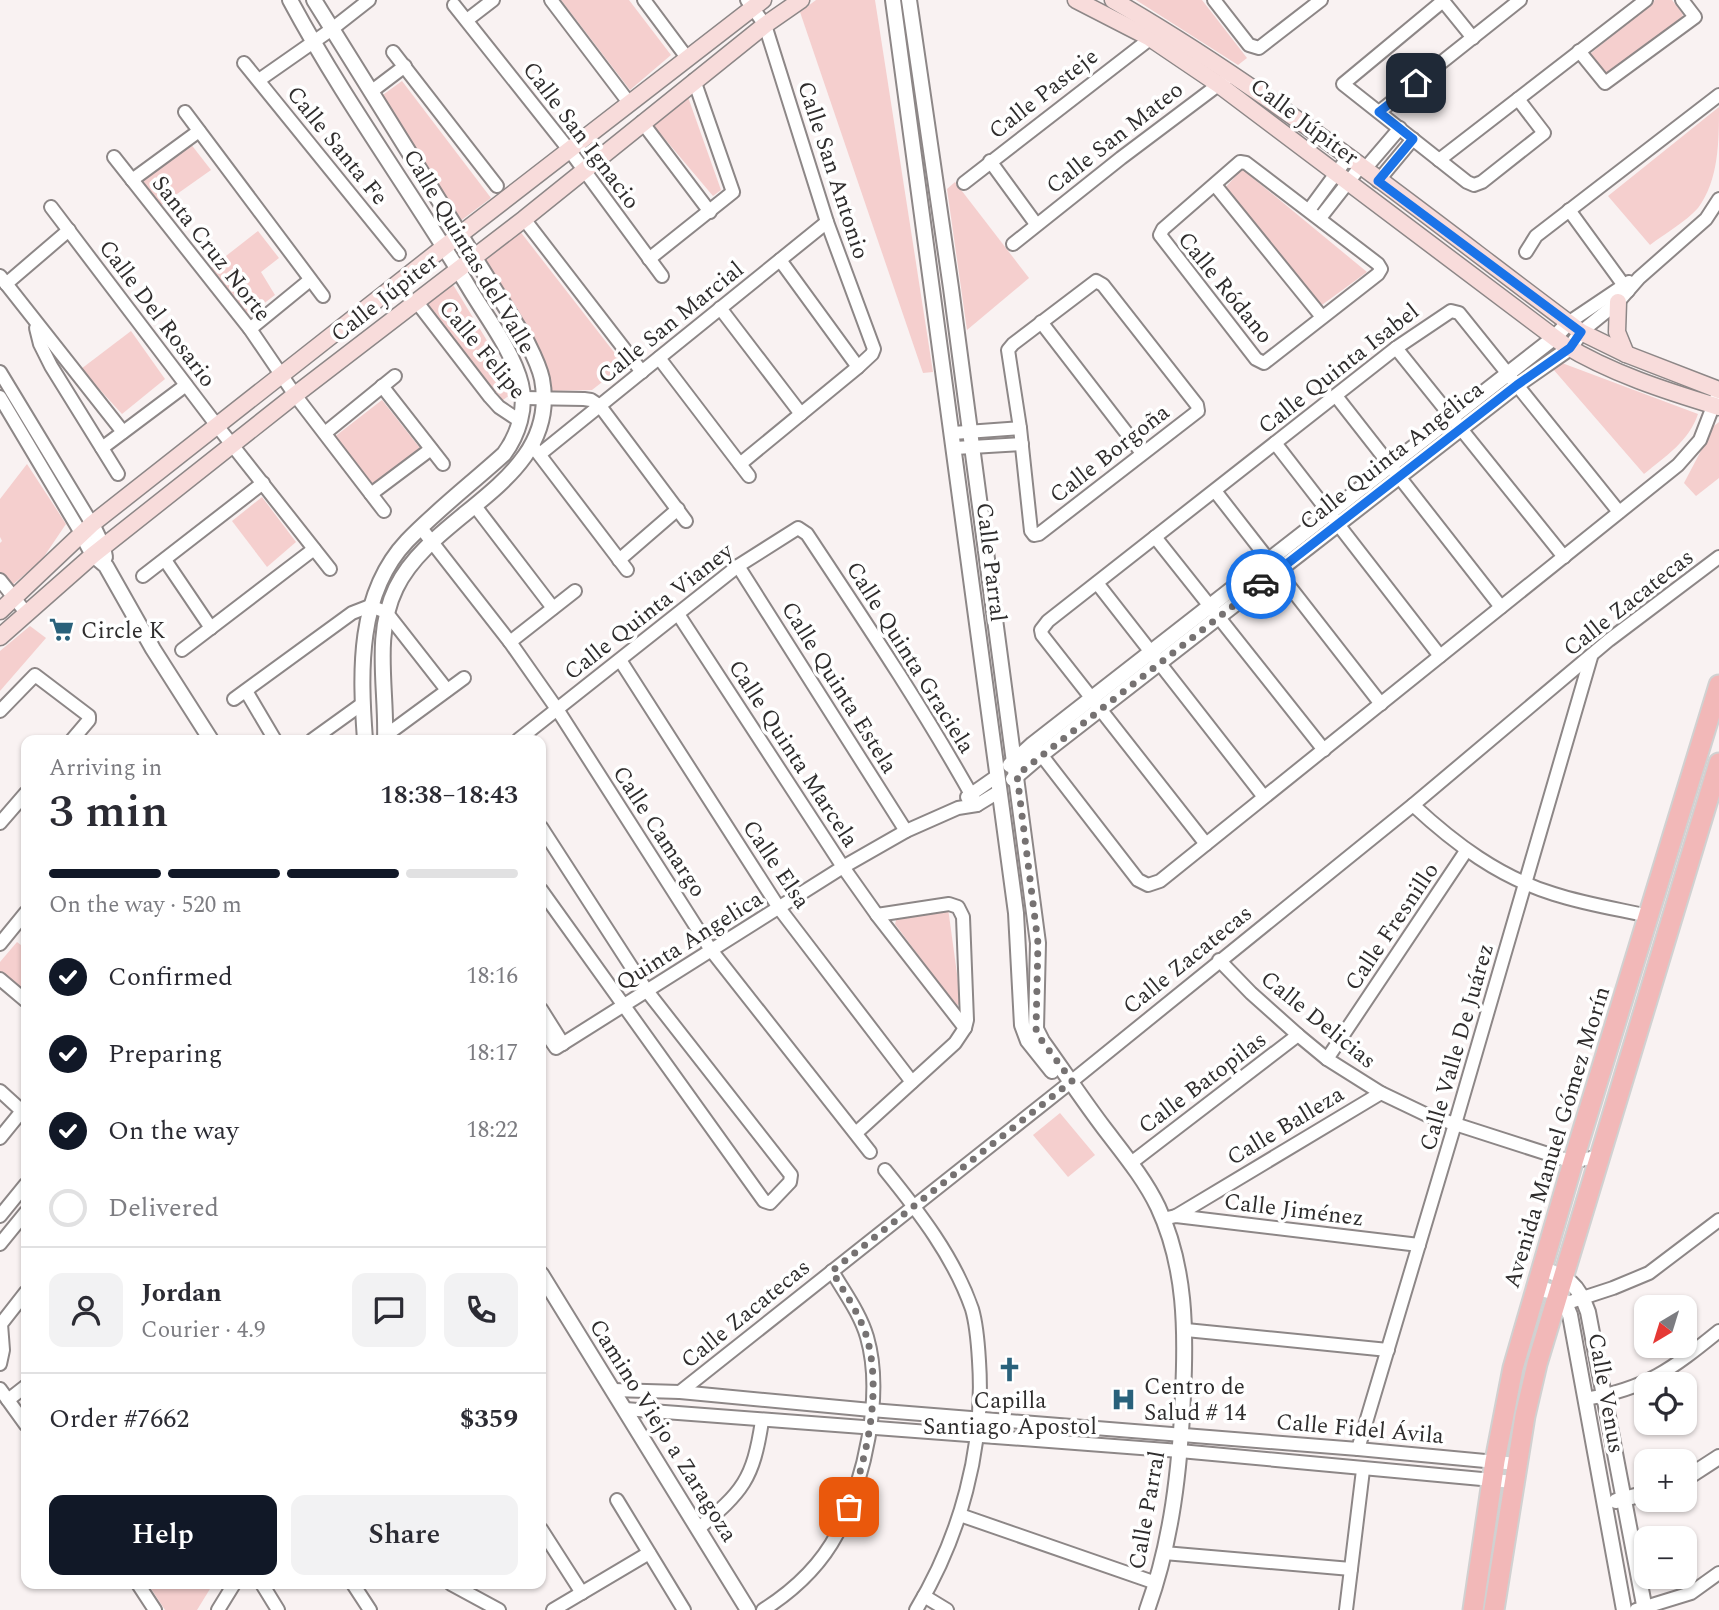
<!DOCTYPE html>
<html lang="en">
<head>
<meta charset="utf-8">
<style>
  body { margin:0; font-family:Spectral,serif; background:#f2f2f3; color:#2b2b33; height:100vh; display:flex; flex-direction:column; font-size:26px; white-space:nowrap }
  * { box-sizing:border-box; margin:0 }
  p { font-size:23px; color:#7c7c81 }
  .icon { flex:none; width:38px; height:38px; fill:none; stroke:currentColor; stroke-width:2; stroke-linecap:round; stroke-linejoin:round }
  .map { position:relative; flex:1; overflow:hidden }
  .side { position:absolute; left:21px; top:735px; width:525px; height:854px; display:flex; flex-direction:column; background:#fff; border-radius:14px; box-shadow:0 2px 5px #0004 }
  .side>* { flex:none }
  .needle { width:46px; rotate:218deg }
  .buttons { position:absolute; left:1634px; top:1295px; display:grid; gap:14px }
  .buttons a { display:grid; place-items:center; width:63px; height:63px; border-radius:14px; background:#fff; box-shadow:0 2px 5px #0004; font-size:35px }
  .pin { position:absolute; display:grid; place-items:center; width:60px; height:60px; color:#fff; margin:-30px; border-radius:14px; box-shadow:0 4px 10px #0006 }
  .courier { position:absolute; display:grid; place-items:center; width:70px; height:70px; margin:-35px; border:5px solid #1a73e8; border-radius:50%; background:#fff; color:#222; box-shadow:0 2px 9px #0007 }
  .head em { font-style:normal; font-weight:600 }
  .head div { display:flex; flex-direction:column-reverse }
  .head { display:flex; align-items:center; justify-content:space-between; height:119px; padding:0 28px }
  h1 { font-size:46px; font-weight:600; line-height:52px }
  .bar { display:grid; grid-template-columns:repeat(4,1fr); gap:10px 7px; align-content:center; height:84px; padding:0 28px }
  .bar i { height:9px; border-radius:5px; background:#e1e1e2 }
  .bar .selected { background:#111827 }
  .bar p { grid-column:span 4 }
  .line { display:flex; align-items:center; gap:18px; padding:0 28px; border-top:2px solid #e1e1e2 }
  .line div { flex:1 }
  .round { display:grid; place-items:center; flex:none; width:74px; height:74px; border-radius:14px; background:#f2f2f3 }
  ol { padding:0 28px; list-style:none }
  li { display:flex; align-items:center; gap:21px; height:77px }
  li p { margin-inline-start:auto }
  li .icon { padding:7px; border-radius:50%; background:#111827; color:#fff; stroke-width:4 }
  li:last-child { color:#7c7c81 }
  li i { width:38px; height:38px; border:4px solid #e1e1e2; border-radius:50% }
  .primary-button { display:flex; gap:14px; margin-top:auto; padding:14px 28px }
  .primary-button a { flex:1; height:80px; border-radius:14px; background:#111827; color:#fff; font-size:28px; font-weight:600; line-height:80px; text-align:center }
  .primary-button a+a { background:#f2f2f3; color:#2b2b33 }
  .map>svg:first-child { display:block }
  .green { fill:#f5cfce }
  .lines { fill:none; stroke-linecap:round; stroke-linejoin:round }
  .minor-casing { stroke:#8d8787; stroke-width:16 }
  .tertiary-casing { stroke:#8d8787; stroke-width:18 }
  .secondary-casing { stroke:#8d8787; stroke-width:19 }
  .primary-casing { stroke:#d1d1d1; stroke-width:23 }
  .minor { stroke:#fff; stroke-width:12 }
  .tertiary { stroke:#fff; stroke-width:14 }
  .secondary { stroke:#f8dcdb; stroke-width:16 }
  .primary { stroke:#f2b8b8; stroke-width:19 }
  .done { stroke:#767272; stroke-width:7; stroke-dasharray:0 12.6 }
  .route { stroke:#1a73e8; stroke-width:9 }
  .labels { text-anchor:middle; stroke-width:7; stroke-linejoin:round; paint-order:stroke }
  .street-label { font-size:23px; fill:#2f2d2d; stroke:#fff }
  .poi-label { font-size:23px; fill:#2f2d2d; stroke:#fff; text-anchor:start }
</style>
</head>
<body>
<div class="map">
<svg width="1719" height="1610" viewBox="0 0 1719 1610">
  <rect width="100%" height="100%" fill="#f9f2f2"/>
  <g class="green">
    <polygon points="561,0 629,0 671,55 630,90"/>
    <polygon points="816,0 875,0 933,372 923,373 800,12"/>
    <polygon points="1136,0 1202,0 1247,58 1238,65"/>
    <path d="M1655 0H1672L1683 14 1681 22 1608 76C1601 72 1592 63 1590 54Z"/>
    <polygon points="402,81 491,198 459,222 380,97"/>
    <polygon points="688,97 721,190 713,196 653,125"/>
    <path d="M1719 107C1719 141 1719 180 1698 208 1687 221 1664 234 1650 245L1608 196Z"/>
    <polygon points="190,143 211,170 160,206 142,182"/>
    <polygon points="1242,169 1367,272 1315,310 1225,188"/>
    <polygon points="955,182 1029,278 967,330 947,189"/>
    <polygon points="519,230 624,365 592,390 548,391 481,260"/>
    <polygon points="258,231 279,258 261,272 275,295 245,318 208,270"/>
    <polygon points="452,283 500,362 510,395 503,400 424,305"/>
    <polygon points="131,331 165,379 122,414 81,369"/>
    <path d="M1562 363 1698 414C1689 441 1666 456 1644 474L1553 369Z"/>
    <polygon points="382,400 420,448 369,486 333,438"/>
    <polygon points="1719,422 1719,478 1696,496 1684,483 1714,426"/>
    <polygon points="27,464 66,524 41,561 11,586 0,574 0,543 2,541 0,537 0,499"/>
    <polygon points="262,497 296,542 267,567 232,521"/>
    <polygon points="30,626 46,638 0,691 0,651"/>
    <polygon points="948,908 961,1003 956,1006 895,924 897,917"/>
    <polygon points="17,942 26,949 26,994 0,974 0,962"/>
    <polygon points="1060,1113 1095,1155 1068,1177 1033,1135"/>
    <polygon points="148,1584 213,1584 197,1610 165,1610"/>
  </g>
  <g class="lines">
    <defs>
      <g id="minor">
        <polyline points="551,0 630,104"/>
        <polyline points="644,0 688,59"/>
        <polyline points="1214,0 1249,45 1259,48 1321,0"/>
        <polyline points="454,5 570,151 662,276"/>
        <polyline points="467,20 493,0"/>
        <polyline points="1473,38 1443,1 1343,84 1467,182 1474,185 1482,182 1544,133 1518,99"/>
        <polyline points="1579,51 1605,83 1695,17 1682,0"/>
        <polyline points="393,52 497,186"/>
        <polyline points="244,63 399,254"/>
        <polyline points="259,80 332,29 369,0"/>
        <polyline points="372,91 405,66"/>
        <polyline points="185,112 323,296"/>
        <polyline points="1379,112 1520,0"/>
        <polyline points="642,122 710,212"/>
        <polyline points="114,157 250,329 295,395 384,511"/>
        <polyline points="1439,160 1646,0"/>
        <polyline points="990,161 1036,224"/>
        <polygon points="1240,162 1246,163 1378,264 1381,269 1378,274 1264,363 1256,359 1160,235 1163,229"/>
        <polyline points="1364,170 1400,128"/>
        <polyline points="132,180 199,131"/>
        <polyline points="1378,181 1413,139"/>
        <polyline points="964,183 1155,35"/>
        <polyline points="1215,185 1322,317"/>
        <polyline points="51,207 218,427 330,569"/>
        <polyline points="1309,210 1348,157"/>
        <polyline points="1569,210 1628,291"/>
        <polyline points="1320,218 1360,167"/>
        <polyline points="524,219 642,372"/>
        <polyline points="1013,244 1121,158 1226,79"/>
        <polyline points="1526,252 1536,236 1719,95"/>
        <polyline points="649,259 733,192 694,80"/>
        <polyline points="780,260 858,367"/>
        <polyline points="0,276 123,432"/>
        <polygon points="1096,281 1103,285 1197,405 1198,411 1039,534 1034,535 1031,531 1020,428 1008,350 1013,344"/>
        <polyline points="6,284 69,230"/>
        <polyline points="416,301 490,397 499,407 520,421"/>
        <polyline points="720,308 801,414"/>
        <polyline points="1041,322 1142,453"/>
        <polyline points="1568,323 1629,282"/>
        <polyline points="36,328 40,344 51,366 118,474"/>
        <polyline points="250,329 310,280"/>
        <polyline points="1581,332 1618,302 1639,278 1706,219 1719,199"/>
        <polyline points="1396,348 1564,557"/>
        <polyline points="659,358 749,476"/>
        <polyline points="0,372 92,524"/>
        <polyline points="382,386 443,464"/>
        <polyline points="1336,396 1501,607"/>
        <polyline points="0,397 81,533"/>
        <polyline points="523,398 584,399 591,400 600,406 686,521"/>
        <polyline points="325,433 395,376"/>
        <polyline points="953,433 1020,428"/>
        <polyline points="1275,443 1440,656"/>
        <polyline points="102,448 186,385"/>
        <polyline points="955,448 1022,444"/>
        <polyline points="535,449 627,570"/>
        <polyline points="540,454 827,222"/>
        <polyline points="740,464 858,367 872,354 874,349 827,222 765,25 747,0"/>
        <polyline points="1215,491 1381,704"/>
        <polyline points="371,494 431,449"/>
        <polyline points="475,506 553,608"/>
        <polyline points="421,528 510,642 557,709 711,950 870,1152"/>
        <polyline points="1155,537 1324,750"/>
        <polyline points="165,560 211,628"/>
        <polyline points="619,560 678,509"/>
        <polyline points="738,566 906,831"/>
        <polyline points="143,576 263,483"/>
        <polyline points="0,580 27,614"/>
        <polyline points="1097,583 1264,797"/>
        <polyline points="678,614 843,867 877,915 965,1028"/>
        <polyline points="510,642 575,591"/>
        <polyline points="182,650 314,549"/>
        <polyline points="620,660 779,908 912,1082"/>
        <polyline points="246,691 275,740"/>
        <polyline points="234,699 352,613 370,606 386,612 447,690"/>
        <polyline points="0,711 35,675 89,716 89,720 72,740"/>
        <polyline points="385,736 464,678"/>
        <polyline points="312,740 362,704"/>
        <path d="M518 740 738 566 798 528 807 534C866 623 925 711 977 805"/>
        <polyline points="1036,748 1138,880 1148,885 1160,881 1678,465 1700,440 1719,391"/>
        <polyline points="967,797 997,776"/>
        <path d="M1413 805C1455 844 1499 877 1554 894 1585 904 1617 909 1649 916"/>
        <polyline points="0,823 26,793"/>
        <polyline points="541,827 647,991 791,1175 790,1182 770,1203 764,1201 541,890"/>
        <polyline points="1206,844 1042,635 1041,630 1048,621 1396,348 1451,311 1459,313 1619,512"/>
        <polyline points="0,944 26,912"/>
        <polyline points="1219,960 1251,993 1298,1035 1327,1059 1381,1093 1427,1115 1573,1162 1599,1156"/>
        <polyline points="0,979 26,1001"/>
        <polyline points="541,1009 563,1044"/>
        <polyline points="541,1026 556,1048 843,867 906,831 958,808 977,805 1000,791"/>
        <polyline points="1327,1059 1466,851"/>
        <polyline points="0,1091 22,1111"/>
        <polyline points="856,1133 955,1043 965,1028 967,1020 963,917 958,907 949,904 877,915"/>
        <polyline points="0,1138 26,1106"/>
        <polyline points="1131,1163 1298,1035"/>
        <path d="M885 1170C919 1212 954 1257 972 1309 977 1326 978 1344 979 1361 985 1448 960 1537 916 1610"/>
        <polyline points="0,1216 26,1184"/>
        <polyline points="1176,1216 1381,1093"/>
        <polyline points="1163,1219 1176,1216 1419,1245"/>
        <polyline points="0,1244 26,1212"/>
        <polyline points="1558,1306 1613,1288 1649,1273 1719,1220"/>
        <polyline points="1186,1330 1388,1350"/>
        <polyline points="0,1364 3,1350 1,1324 26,1292"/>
        <polyline points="0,1389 26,1425"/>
        <polyline points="613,1390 680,1392 871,1410 1358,1449 1517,1464"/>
        <polyline points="680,1392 1072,1081 1413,805 1609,640 1719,557"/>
        <path d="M1585 1399C1646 1389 1672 1369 1719 1331"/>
        <polyline points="8,1400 26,1386"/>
        <polyline points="625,1409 1180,1451 1514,1482"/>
        <polyline points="1358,1449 1455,1124 1591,657"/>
        <polyline points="617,1500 684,1610"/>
        <polyline points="960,1515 1156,1583"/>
        <polyline points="541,1529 582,1593"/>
        <path d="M698 1529C743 1491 753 1480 762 1421"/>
        <polyline points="1164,1553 1351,1569"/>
        <polyline points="138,1584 155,1610"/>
        <polyline points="262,1584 278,1610"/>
        <polyline points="353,1584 370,1610"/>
        <polyline points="451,1584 499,1610"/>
        <polyline points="924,1596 947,1610"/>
        <polyline points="218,1610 234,1584"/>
        <polyline points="553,1610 649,1553"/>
        <path d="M763 1610C793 1591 820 1566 837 1534 864 1481 884 1396 867 1337 860 1313 844 1292 832 1271"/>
        <polyline points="1346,1610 1363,1470"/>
        <polyline points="1636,1610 1691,1593 1719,1573"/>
      </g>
      <g id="tertiary">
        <path d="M290 0C343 99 410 190 468 286 485 315 513 351 521 384 527 408 518 435 504 454 472 483 437 510 407 541 357 594 360 672 365 740"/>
        <path d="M314 0 526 340C532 352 539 365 542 379 561 481 433 511 396 588 373 635 387 690 385 740"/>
        <polyline points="893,0 1016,913 1022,1025 1028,1041 1052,1071"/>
        <path d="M909 0 951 288 1038 943 1036 1029 1042 1041C1063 1070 1082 1099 1104 1128 1123 1153 1144 1178 1158 1207 1186 1267 1186 1331 1183 1395 1180 1468 1172 1541 1147 1610"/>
        <polyline points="92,524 103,547 105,557"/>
        <polyline points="81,533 93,555 106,566 153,649 211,740"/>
        <polyline points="1010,765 1033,744 1555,337 1568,323"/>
        <polyline points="1013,779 1041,755 1517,385 1570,348 1581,332"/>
        <path d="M1542 1268C1569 1279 1578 1283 1588 1312L1645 1610"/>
        <polyline points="541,1274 748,1610"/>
        <path d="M1536 1288C1557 1292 1562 1293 1570 1315L1624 1610"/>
        <polyline points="1685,1479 1719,1457"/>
        <polyline points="1616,1501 1647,1493"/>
      </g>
      <g id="secondary">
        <path d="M1076 0 1150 38 1218 84 1563 344C1610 373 1666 391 1719 407"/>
        <path d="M1113 0C1278 95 1428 218 1581 332L1626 354 1719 390"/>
        <polyline points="1618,302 1617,332 1626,354"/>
        <polyline points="0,611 92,524 444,247 763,0"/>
        <polyline points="0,637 93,555 295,395 524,219 765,25 801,0"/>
      </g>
      <g id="primary">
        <polyline points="1473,1610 1495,1461 1513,1368 1573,1162 1719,685"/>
        <polyline points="1494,1610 1525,1416 1537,1364 1719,763"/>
      </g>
    </defs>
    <use href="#minor" class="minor-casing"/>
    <use href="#tertiary" class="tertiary-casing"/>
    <use href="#secondary" class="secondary-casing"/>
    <use href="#primary" class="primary-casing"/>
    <use href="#minor" class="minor"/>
    <use href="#tertiary" class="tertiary"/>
    <use href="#secondary" class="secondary"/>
    <use href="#primary" class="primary"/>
  </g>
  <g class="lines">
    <path class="done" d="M849 1507C867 1455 882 1392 867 1338 860 1314 844 1292 832 1271L1072 1081 1042 1041 1036 1029 1038 943 1017 775 1261 584"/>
    <polyline class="route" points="1261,584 1517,385 1570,348 1581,332 1378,181 1413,139 1379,112 1416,83"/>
  </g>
  <defs>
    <symbol id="supermarket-bare" viewBox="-9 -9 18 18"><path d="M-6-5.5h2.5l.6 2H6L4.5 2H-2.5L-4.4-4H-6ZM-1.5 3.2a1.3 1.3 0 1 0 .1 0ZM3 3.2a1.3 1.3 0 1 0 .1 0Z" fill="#29617b" stroke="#fff" stroke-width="2.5" paint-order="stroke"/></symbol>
    <symbol id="church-bare" viewBox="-9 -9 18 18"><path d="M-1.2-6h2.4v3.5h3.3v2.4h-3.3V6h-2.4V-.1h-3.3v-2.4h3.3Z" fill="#29617b" stroke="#fff" stroke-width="2.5" paint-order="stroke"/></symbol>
    <symbol id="hospital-bare" viewBox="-9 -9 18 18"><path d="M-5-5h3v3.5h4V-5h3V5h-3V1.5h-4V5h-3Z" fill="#29617b" stroke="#fff" stroke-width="2.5" paint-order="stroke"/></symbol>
  </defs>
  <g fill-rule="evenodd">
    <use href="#supermarket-bare" x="44" y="612" width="35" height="35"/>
    <use href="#church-bare" x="992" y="1352" width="35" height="35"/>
    <use href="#hospital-bare" x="1106" y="1382" width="35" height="35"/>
  </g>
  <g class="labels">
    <g class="street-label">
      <text transform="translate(1043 93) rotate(-38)" y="8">Calle Pasteje</text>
      <text transform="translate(1305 121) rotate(37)" y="8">Calle Júpiter</text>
      <text transform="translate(582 135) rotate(53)" y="8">Calle San Ignacio</text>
      <text transform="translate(1114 137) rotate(-38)" y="8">Calle San Mateo</text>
      <text transform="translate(338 145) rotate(51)" y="8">Calle Santa Fe</text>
      <text transform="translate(834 170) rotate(72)" y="8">Calle San Antonio</text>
      <text transform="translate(212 248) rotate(52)" y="8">Santa Cruz Norte</text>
      <text transform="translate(470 251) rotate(59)" y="8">Calle Quintas del Valle</text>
      <text transform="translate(1226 287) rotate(51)" y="8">Calle Ródano</text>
      <text transform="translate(384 297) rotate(-38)" y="8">Calle Júpiter</text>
      <text transform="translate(158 313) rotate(53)" y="8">Calle Del Rosario</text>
      <text transform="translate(670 322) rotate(-39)" y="8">Calle San Marcial</text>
      <text transform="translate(483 349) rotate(50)" y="8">Calle Felipe</text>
      <text transform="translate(1338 368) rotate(-38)" y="8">Calle Quinta Isabel</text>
      <text transform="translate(1109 453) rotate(-38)" y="8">Calle Borgoña</text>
      <text transform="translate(1391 455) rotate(-38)" y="8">Calle Quinta Angélica</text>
      <text transform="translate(992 562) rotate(83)" y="8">Calle Parral</text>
      <text transform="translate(1628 602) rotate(-38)" y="8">Calle Zacatecas</text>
      <text transform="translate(648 611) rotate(-38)" y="8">Calle Quinta Vianey</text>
      <text transform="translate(911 657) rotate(58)" y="8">Calle Quinta Graciela</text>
      <text transform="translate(840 687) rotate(58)" y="8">Calle Quinta Estela</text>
      <text transform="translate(794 753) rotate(57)" y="8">Calle Quinta Marcela</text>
      <text transform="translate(660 831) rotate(57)" y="8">Calle Camargo</text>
      <text transform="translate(777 864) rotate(56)" y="8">Calle Elsa</text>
      <text transform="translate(1391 926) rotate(-56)" y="8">Calle Fresnillo</text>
      <text transform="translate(689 940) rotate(-32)" y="8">Quinta Angelica</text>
      <text transform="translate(1187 959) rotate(-39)" y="8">Calle Zacatecas</text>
      <text transform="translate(1319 1019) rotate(39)" y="8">Calle Delicias</text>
      <text transform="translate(1456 1047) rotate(-74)" y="8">Calle Valle De Juárez</text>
      <text transform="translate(1202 1082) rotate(-37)" y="8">Calle Batopilas</text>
      <text transform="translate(1285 1125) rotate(-31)" y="8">Calle Balleza</text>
      <text transform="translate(1556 1137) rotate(-73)" y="8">Avenida Manuel Gómez Morín</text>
      <text transform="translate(1294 1209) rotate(7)" y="8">Calle Jiménez</text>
      <text transform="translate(745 1313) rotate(-39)" y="8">Calle Zacatecas</text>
      <text transform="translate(1607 1393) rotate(80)" y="8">Calle Venus</text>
      <text transform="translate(1360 1428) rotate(5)" y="8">Calle Fidel Ávila</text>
      <text transform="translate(664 1430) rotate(58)" y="8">Camino Viejo a Zaragoza</text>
      <text transform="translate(1146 1510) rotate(-80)" y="8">Calle Parral</text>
    </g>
    <g class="poi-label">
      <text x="81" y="638">Circle K</text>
      <text x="1144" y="1394">Centro de<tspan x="1144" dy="26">Salud # 14</tspan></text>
      <text x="1010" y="1408" text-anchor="middle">Capilla<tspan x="1010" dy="26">Santiago Apostol</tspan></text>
    </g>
  </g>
</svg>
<div class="buttons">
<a><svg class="needle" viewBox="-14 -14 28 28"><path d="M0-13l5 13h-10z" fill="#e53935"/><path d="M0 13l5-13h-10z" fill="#7c7c81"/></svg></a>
<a><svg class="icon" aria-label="locate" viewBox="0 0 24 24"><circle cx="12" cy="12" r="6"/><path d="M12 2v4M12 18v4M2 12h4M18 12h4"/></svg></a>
<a>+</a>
<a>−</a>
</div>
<div class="pin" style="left:849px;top:1507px;background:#ea580c"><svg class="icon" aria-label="bag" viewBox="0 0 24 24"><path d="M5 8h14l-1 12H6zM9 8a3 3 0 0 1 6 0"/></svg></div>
<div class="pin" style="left:1416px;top:83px;background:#1f2937"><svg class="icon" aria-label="home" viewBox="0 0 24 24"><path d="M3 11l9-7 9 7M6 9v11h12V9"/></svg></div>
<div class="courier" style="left:1261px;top:584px"><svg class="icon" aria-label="car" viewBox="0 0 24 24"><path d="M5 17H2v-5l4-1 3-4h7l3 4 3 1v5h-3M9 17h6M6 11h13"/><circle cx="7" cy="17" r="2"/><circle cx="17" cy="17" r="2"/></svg></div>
<section class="side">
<div class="head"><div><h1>3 min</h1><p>Arriving in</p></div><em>18:38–18:43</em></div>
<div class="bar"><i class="selected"></i><i class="selected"></i><i class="selected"></i><i></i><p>On the way · 520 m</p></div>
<ol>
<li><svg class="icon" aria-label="check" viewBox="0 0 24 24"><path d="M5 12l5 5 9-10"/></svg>Confirmed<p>18:16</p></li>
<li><svg class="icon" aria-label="check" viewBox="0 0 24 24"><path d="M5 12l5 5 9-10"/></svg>Preparing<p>18:17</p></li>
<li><svg class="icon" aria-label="check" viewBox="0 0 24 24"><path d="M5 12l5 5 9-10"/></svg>On the way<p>18:22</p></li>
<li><i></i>Delivered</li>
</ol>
<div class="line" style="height:126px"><a class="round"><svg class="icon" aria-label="person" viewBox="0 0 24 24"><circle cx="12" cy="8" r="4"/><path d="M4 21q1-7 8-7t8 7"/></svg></a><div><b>Jordan</b><p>Courier · 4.9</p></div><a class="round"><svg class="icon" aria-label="chat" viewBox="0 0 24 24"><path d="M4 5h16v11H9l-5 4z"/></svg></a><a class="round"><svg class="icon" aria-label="phone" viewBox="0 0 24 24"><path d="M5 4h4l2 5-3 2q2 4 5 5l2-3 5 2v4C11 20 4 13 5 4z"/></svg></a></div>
<div class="line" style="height:91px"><div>Order #7662</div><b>$359</b></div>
<div class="primary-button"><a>Help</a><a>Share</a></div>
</section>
</div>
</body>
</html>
